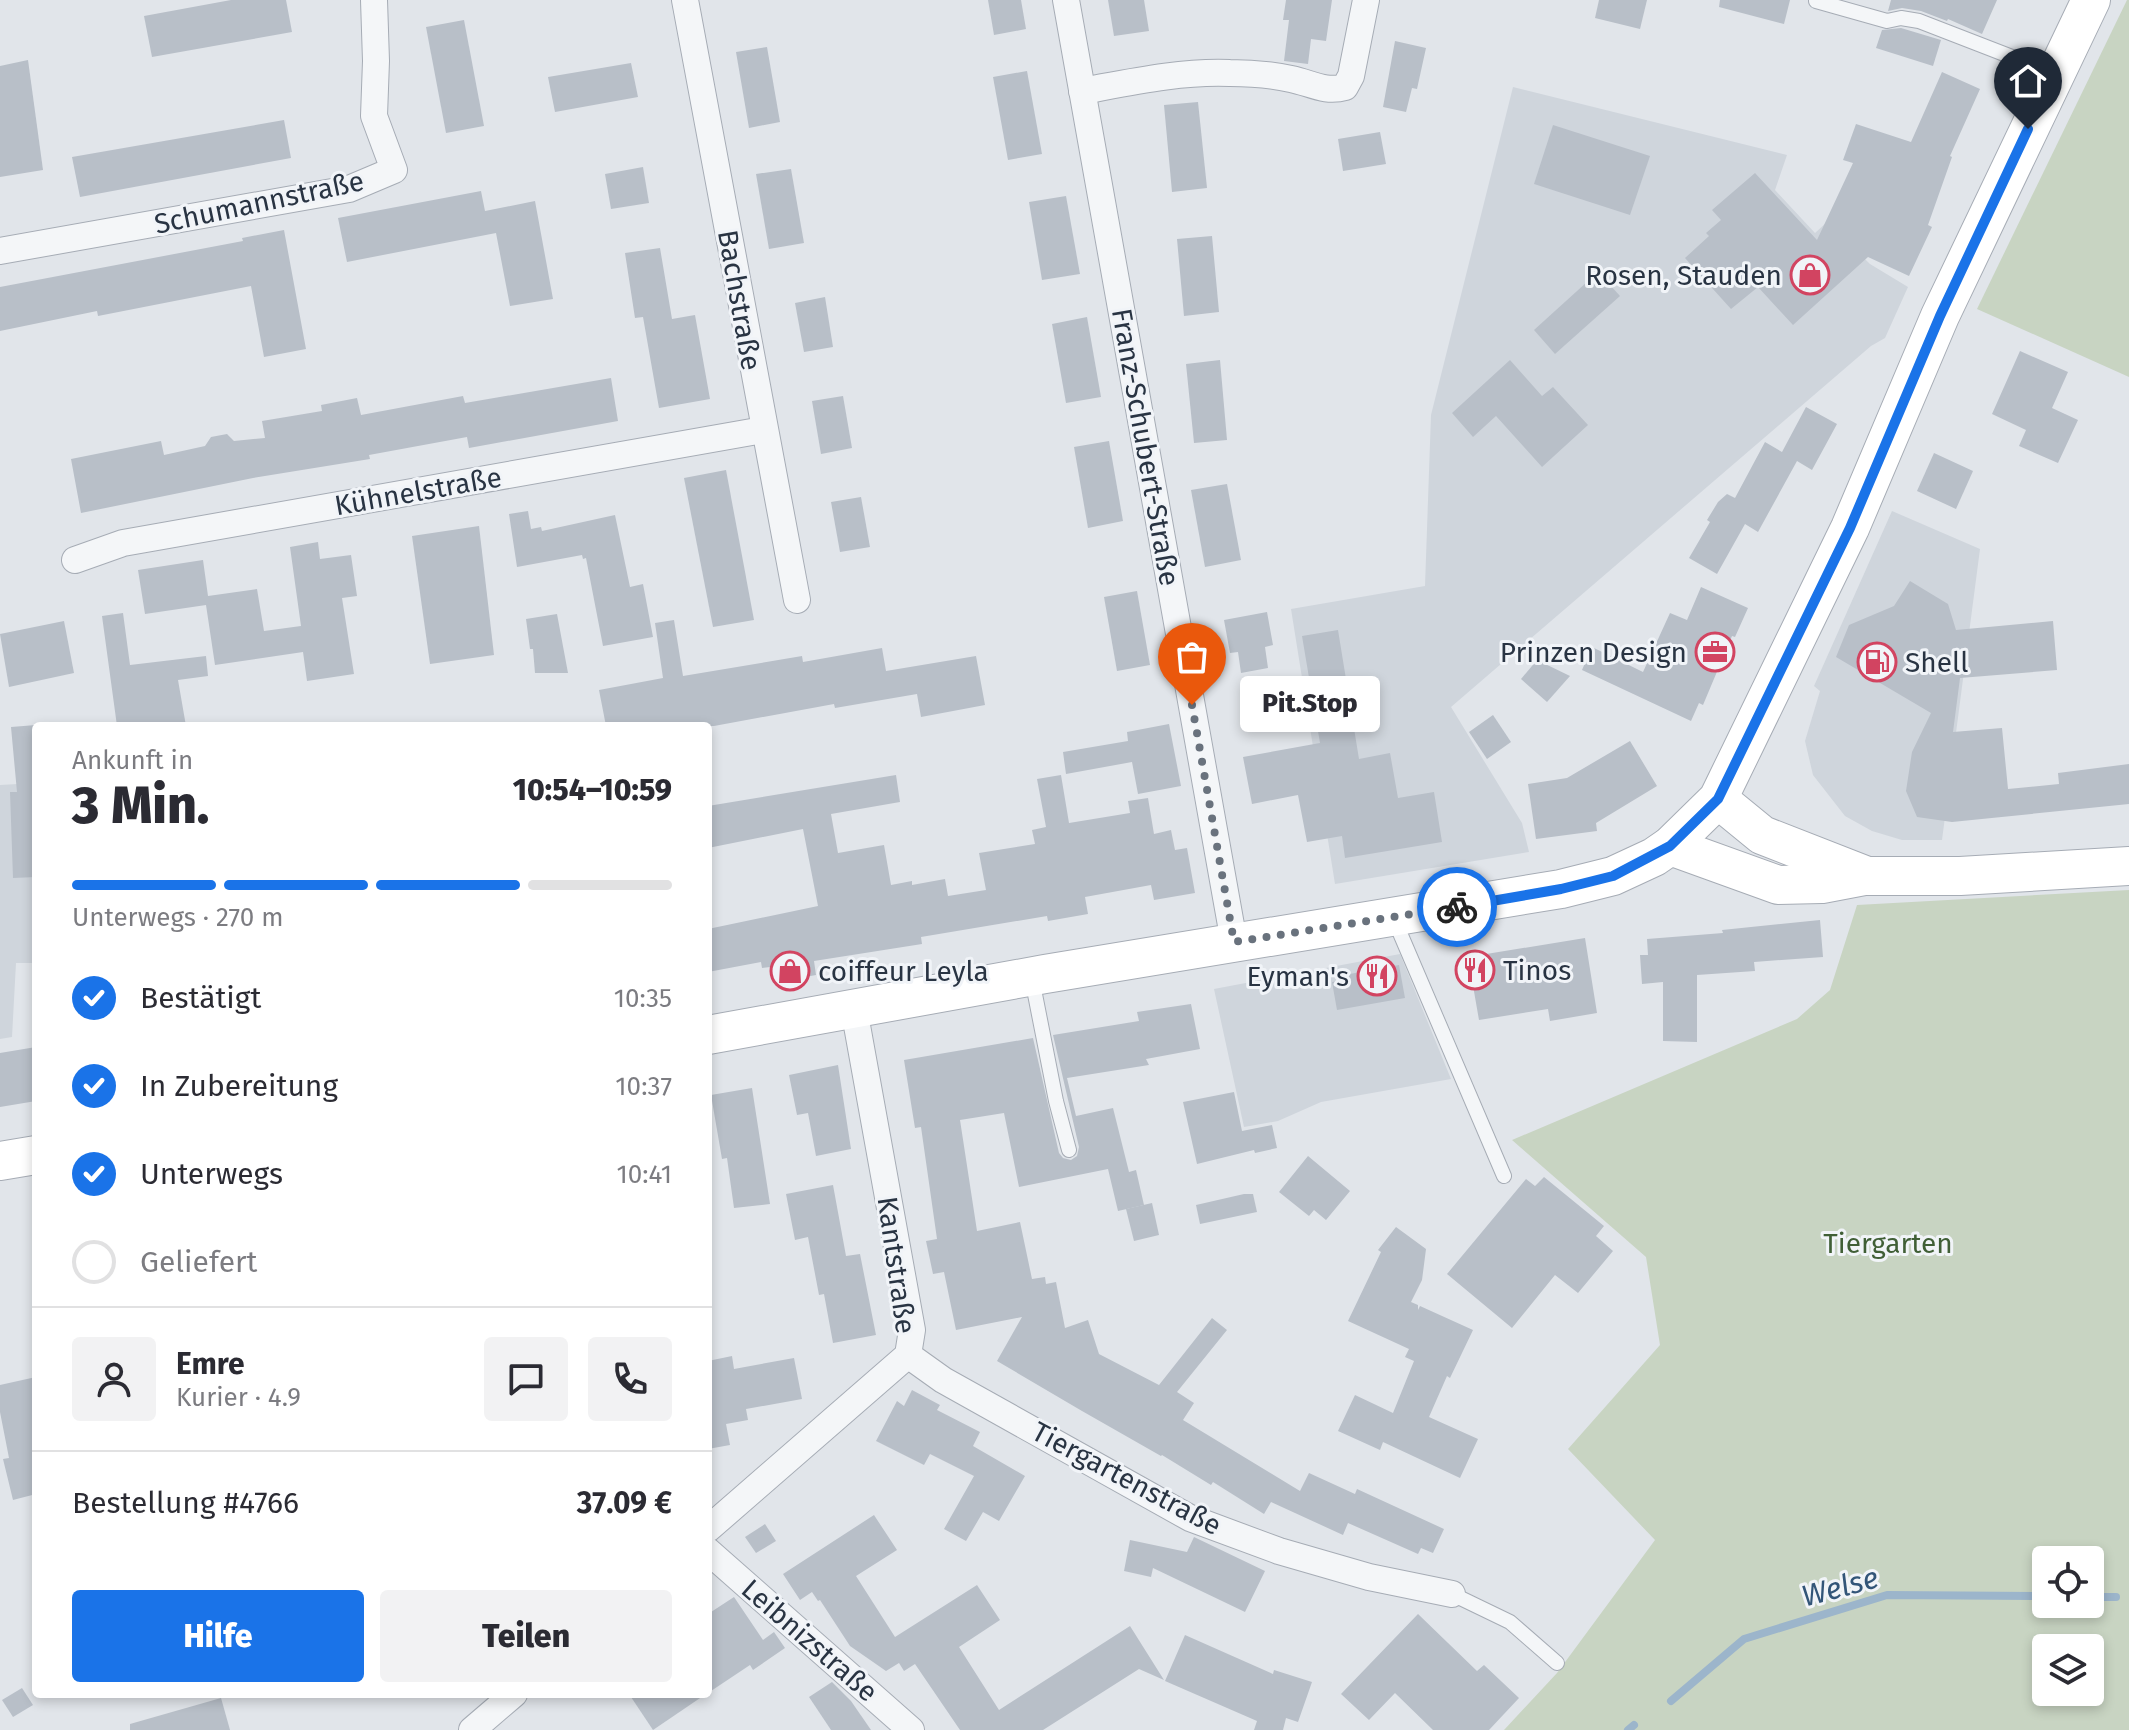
<!DOCTYPE html>
<html lang="de">
<head>
<meta charset="utf-8">
<style>
  body { margin:0; font-family:"Fira Sans",sans-serif; background:#f2f2f3; color:#2b2b33; height:100vh; display:flex; flex-direction:column; font-size:30px; white-space:nowrap }
  * { box-sizing:border-box; margin:0 }
  p { font-size:26px; color:#7c7c81 }
  .icon { flex:none; width:44px; height:44px; fill:none; stroke:currentColor; stroke-width:2; stroke-linecap:round; stroke-linejoin:round }
  .map { position:relative; flex:1; overflow:hidden }
  .panel { position:absolute; left:32px; top:722px; width:680px; height:976px; display:flex; flex-direction:column; background:#fff; border-radius:8px; box-shadow:0 4px 12px #0003 }
  .panel>* { flex:none }
  .tools { position:absolute; left:2032px; top:1546px; display:grid; gap:16px }
  .tools a { display:grid; place-items:center; width:72px; height:72px; border-radius:8px; background:#fff; box-shadow:0 4px 12px #0003; font-size:40px }
  .pin { position:absolute; display:grid; place-items:center; width:68px; height:68px; color:#fff; margin:-82px -34px; border-radius:50% 50% 50% 0; rotate:-45deg; box-shadow:0 0 8px #0007 }
  .pin .icon { rotate:45deg }
  .courier { position:absolute; display:grid; place-items:center; width:80px; height:80px; margin:-40px; border:6px solid #1a73e8; border-radius:50%; background:#fff; color:#222; box-shadow:0 2px 10px #0007 }
  .bubble { position:absolute; height:56px; border-radius:8px; background:#fff; box-shadow:0 4px 12px #0003; font-size:26px; font-weight:800; line-height:56px; text-align:center }
  .summary em { font-style:normal; font-weight:800 }
  .summary div { display:flex; flex-direction:column-reverse }
  .summary { display:flex; align-items:center; justify-content:space-between; height:136px; padding:0 40px }
  h1 { font-size:52px; font-weight:800; line-height:60px }
  .bar { display:grid; grid-template-columns:repeat(4,1fr); gap:12px 8px; align-content:center; height:96px; padding:0 40px }
  .bar i { height:10px; border-radius:6px; background:#e1e1e2 }
  .bar .active { background:#1a73e8 }
  .bar p { grid-column:span 4 }
  .line { display:flex; align-items:center; gap:20px; padding:0 40px; border-top:2px solid #e1e1e2 }
  .line div { flex:1 }
  .round { display:grid; place-items:center; flex:none; width:84px; height:84px; border-radius:8px; background:#f2f2f3 }
  ol { padding:0 40px; list-style:none }
  li { display:flex; align-items:center; gap:24px; height:88px }
  li p { margin-inline-start:auto }
  li .icon { padding:8px; border-radius:50%; background:#1a73e8; color:#fff; stroke-width:4 }
  li:last-child { color:#7c7c81 }
  li i { width:44px; height:44px; border:4px solid #e1e1e2; border-radius:50% }
  .action { display:flex; gap:16px; margin-top:auto; padding:16px 40px }
  .action a { flex:1; height:92px; border-radius:8px; background:#1a73e8; color:#fff; font-size:32px; font-weight:800; line-height:92px; text-align:center }
  .action a+a { background:#f2f2f3; color:#2b2b33 }
  .map>svg:first-child { display:block }
  .built { fill:#cfd5dc }
  .green { fill:#c8d4c2; fill-rule:evenodd }
  .lines { fill:none; stroke-linecap:round; stroke-linejoin:round }
  .stream { stroke:#9cb5cb; stroke-width:8 }
  .building { fill:#b8bfc8 }
  .lane-casing { stroke:#a6acb5; stroke-width:16 }
  .street-casing { stroke:#a6acb5; stroke-width:28 }
  .secondary-casing { stroke:#a6acb5; stroke-width:40 }
  .lane { stroke:#f4f6f8; stroke-width:14 }
  .street { stroke:#f4f6f8; stroke-width:26 }
  .secondary { stroke:#fff; stroke-width:38 }
  .done { stroke:#69727d; stroke-width:8; stroke-dasharray:0 14.4 }
  .route { stroke:#1a73e8; stroke-width:10 }
  .labels { text-anchor:middle; stroke-width:6; stroke-linejoin:round; paint-order:stroke }
  .street-label { font-size:28px; fill:#293443; stroke:#f1f4f8 }
  .poi-label { font-size:28px; fill:#293443; stroke:#f1f4f8; text-anchor:end }
  .park-label { font-size:28px; fill:#405f36; stroke:#f1f4f8 }
  .water-label { font-size:30px; font-style:italic; fill:#325578; stroke:#f1f4f8 }
</style>
</head>
<body>
<div class="map">
<svg width="2129" height="1730" viewBox="0 0 2129 1730">
  <rect width="100%" height="100%" fill="#e1e5ea"/>
  <g class="built">
    <polygon points="1513,87 1787,155 1775,190 1815,233 1827,222 1870,264 1908,287 1885,338 1871,346 1451,707 1522,823 1529,852 1335,884 1291,609 1425,586 1431,415"/>
    <polygon points="1892,511 1980,549 1942,840 1902,840 1872,831 1845,816 1813,775 1805,741 1820,691 1814,686"/>
    <polygon points="36,783 36,963 16,963 12,1037 0,1039 0,785"/>
    <polygon points="1400,954 1451,1079 1321,1102 1278,1121 1244,1127 1214,989"/>
  </g>
  <g class="green">
    <polygon points="2127,0 2129,0 2129,377 1977,309"/>
    <path d="M2129 890V1730H1504L1557 1673 1655 1540 1568 1449 1660 1345 1646 1257 1512 1140 1797 1019 1830 990 1857 905ZM2046 1560H2090V1604H2046ZM2046 1648H2090V1692H2046Z"/>
  </g>
  <g class="lines">
    <g class="stream">
      <polyline points="2090,1597 2116,1597"/>
      <polyline points="1671,1701 1744,1639 1887,1595 2046,1596"/>
      <polyline points="1628,1730 1634,1725"/>
    </g>
  </g>
  <g class="building">
    <polygon points="231,0 286,0 292,32 152,57 144,16"/>
    <polygon points="988,0 1021,0 1026,29 994,35"/>
    <polygon points="1108,0 1144,0 1149,31 1114,36"/>
    <polygon points="1286,0 1332,0 1326,41 1311,39 1308,64 1284,61 1289,20 1283,20"/>
    <polygon points="1599,0 1647,0 1640,29 1595,18"/>
    <polygon points="1720,0 1790,0 1784,24 1719,7"/>
    <polygon points="1891,0 1997,0 1982,34 1948,19 1947,21 1921,11 1902,8 1888,11"/>
    <polygon points="464,20 484,126 446,133 426,27"/>
    <polygon points="1901,28 1941,40 1933,66 1876,48 1882,30"/>
    <polygon points="1395,41 1426,48 1417,89 1412,88 1406,112 1383,107"/>
    <polygon points="767,47 780,122 749,128 736,52"/>
    <polygon points="28,60 43,170 0,177 0,66"/>
    <polygon points="631,63 638,97 555,112 548,77"/>
    <polygon points="1027,71 1042,154 1008,160 993,77"/>
    <polygon points="1942,72 1980,89 1950,156 1952,157 1928,225 1932,227 1909,276 1868,257 1793,325 1758,287 1731,309 1685,258 1709,236 1706,233 1721,220 1712,210 1755,173 1817,240 1853,163 1843,160 1856,124 1911,142"/>
    <polygon points="1198,102 1207,188 1172,192 1164,105"/>
    <polygon points="284,120 291,158 80,197 72,157"/>
    <polygon points="1553,125 1650,156 1630,215 1534,184"/>
    <polygon points="1380,132 1386,164 1343,171 1338,139"/>
    <polygon points="643,167 649,203 611,209 605,174"/>
    <polygon points="791,169 804,243 769,249 756,174"/>
    <polygon points="481,191 485,211 535,201 553,299 510,306 496,233 347,262 338,218"/>
    <polygon points="1066,196 1080,274 1042,280 1029,202"/>
    <polygon points="284,230 306,349 264,357 251,286 98,316 97,311 0,331 0,287 243,241 242,238"/>
    <polygon points="1212,236 1219,312 1184,316 1177,239"/>
    <polygon points="660,248 672,319 695,315 710,399 659,408 643,317 635,318 625,253"/>
    <polygon points="1598,272 1620,296 1555,354 1534,330"/>
    <polygon points="825,297 833,347 804,352 795,303"/>
    <polygon points="1087,317 1101,397 1066,403 1052,324"/>
    <polygon points="2020,351 2068,372 2052,408 2078,420 2058,463 2019,446 2026,430 1992,414"/>
    <polygon points="1220,360 1227,440 1194,443 1186,364"/>
    <polygon points="1510,360 1542,396 1553,387 1588,425 1542,467 1496,416 1473,437 1452,413"/>
    <polygon points="611,378 618,421 469,448 467,437 369,455 370,459 253,478 81,513 71,459 161,441 164,455 205,446 211,437 227,434 234,441 265,438 262,421 322,411 321,405 357,398 361,415 463,396 465,403"/>
    <polygon points="843,396 852,448 821,454 812,401"/>
    <polygon points="1806,407 1837,424 1812,470 1797,461 1758,532 1745,524 1717,574 1689,558 1710,522 1707,520 1718,502 1727,494 1735,498 1765,442 1782,452"/>
    <polygon points="1109,441 1123,521 1088,528 1074,447"/>
    <polygon points="1934,453 1973,471 1956,509 1917,491"/>
    <polygon points="726,470 754,620 713,627 684,478"/>
    <polygon points="1227,484 1241,560 1205,567 1191,490"/>
    <polygon points="861,497 870,547 840,552 831,502"/>
    <polygon points="528,511 531,529 541,527 542,531 615,515 630,587 643,584 653,637 603,646 586,558 583,559 582,555 517,567 509,514"/>
    <polygon points="479,526 494,655 430,664 412,536"/>
    <polygon points="318,542 320,559 351,555 357,596 342,598 354,674 307,681 303,652 215,665 206,605 145,614 138,570 203,560 208,596 257,589 264,631 301,626 290,547"/>
    <polygon points="1910,581 1948,604 1956,630 2053,621 2057,670 1960,678 1953,732 2002,728 2008,789 2059,784 2058,773 2129,764 2129,804 1952,822 1917,817 1906,791 1912,752 1931,713 1836,657 1849,625 1894,606"/>
    <polygon points="1701,587 1748,608 1735,637 1732,636 1703,705 1699,703 1691,721 1582,670 1592,647 1643,672 1670,613 1687,620"/>
    <polygon points="1137,591 1150,665 1117,671 1104,597"/>
    <polygon points="1267,612 1273,645 1265,647 1268,668 1241,673 1238,652 1230,653 1224,620"/>
    <polygon points="123,613 130,665 206,656 208,676 178,680 186,726 117,726 102,616"/>
    <polygon points="557,614 568,673 535,673 533,649 530,649 526,619"/>
    <polygon points="674,620 683,676 802,656 803,662 882,648 886,671 976,656 985,705 921,717 917,694 835,708 834,704 714,726 606,726 599,690 663,678 655,623"/>
    <polygon points="64,621 74,673 9,687 0,634"/>
    <polygon points="1338,630 1359,759 1390,753 1398,798 1434,792 1442,842 1345,858 1342,836 1307,842 1298,795 1252,804 1243,757 1320,743 1302,636"/>
    <polygon points="1537,660 1570,676 1547,702 1521,679"/>
    <polygon points="1493,715 1511,742 1487,759 1469,732"/>
    <polygon points="1169,724 1181,786 1138,794 1132,762 1066,774 1063,752 1128,741 1127,732"/>
    <polygon points="36,725 36,877 13,878 10,792 17,792 11,727"/>
    <polygon points="1630,741 1657,786 1596,823 1597,831 1536,839 1528,784 1567,778"/>
    <polygon points="896,775 900,802 831,814 838,853 884,845 891,885 912,881 912,885 945,879 948,896 986,890 979,853 1035,844 1032,830 1046,827 1037,779 1061,775 1069,823 1130,813 1128,801 1148,798 1154,834 1171,830 1175,850 1187,848 1195,893 1154,900 1151,885 1085,897 1088,914 1048,921 1047,916 921,937 922,944 814,961 816,975 773,983 770,967 762,968 761,962 708,972 708,929 818,906 803,829 708,848 708,806"/>
    <polygon points="1820,920 1823,957 1754,962 1755,971 1697,975 1697,1042 1663,1041 1663,982 1642,984 1640,955 1648,955 1647,939 1723,933 1722,930"/>
    <polygon points="1585,938 1597,1013 1550,1021 1548,1009 1479,1020 1468,957"/>
    <polygon points="1399,965 1405,998 1337,1010 1332,982 1345,980 1344,975"/>
    <polygon points="1191,1004 1200,1049 1146,1059 1149,1065 1067,1078 1076,1116 1113,1108 1129,1172 1136,1170 1144,1205 1118,1211 1108,1169 1019,1187 1004,1113 960,1120 977,1231 1020,1222 1032,1279 1045,1277 1046,1284 1056,1282 1065,1328 1088,1320 1099,1354 1159,1385 1212,1318 1227,1330 1177,1392 1194,1403 1183,1420 1300,1491 1309,1473 1355,1494 1357,1489 1444,1529 1433,1553 1421,1548 1418,1554 1348,1523 1343,1535 1271,1502 1264,1514 1213,1482 1211,1485 1162,1455 1161,1456 1082,1411 997,1361 1022,1317 956,1330 944,1272 933,1274 926,1241 937,1239 921,1127 915,1128 904,1060 1033,1038 1059,1153 1063,1158 1071,1160 1077,1156 1079,1147 1053,1035 1139,1021 1137,1012"/>
    <polygon points="36,1047 36,1101 0,1107 0,1053"/>
    <polygon points="838,1065 851,1149 816,1156 808,1113 797,1115 789,1075"/>
    <polygon points="752,1088 770,1204 734,1208 727,1158 722,1159 711,1095"/>
    <polygon points="1234,1092 1242,1131 1272,1125 1277,1148 1255,1153 1254,1150 1197,1164 1183,1102"/>
    <polygon points="1308,1156 1350,1191 1326,1220 1314,1210 1309,1216 1279,1192"/>
    <polygon points="1544,1177 1604,1226 1596,1236 1613,1251 1578,1293 1555,1275 1512,1328 1447,1274 1526,1179 1535,1186"/>
    <polygon points="833,1185 846,1256 860,1254 876,1335 833,1343 824,1294 819,1295 808,1237 795,1240 786,1194"/>
    <polygon points="1244,1194 1253,1194 1257,1212 1200,1224 1196,1205"/>
    <polygon points="1152,1203 1159,1235 1134,1241 1126,1209"/>
    <polygon points="1396,1227 1426,1249 1422,1280 1411,1302 1418,1305 1418,1310 1420,1306 1473,1330 1450,1378 1447,1376 1429,1417 1478,1439 1460,1478 1383,1442 1380,1450 1338,1431 1355,1395 1393,1413 1414,1361 1405,1357 1409,1349 1348,1321 1381,1252 1378,1250"/>
    <polygon points="732,1356 734,1369 794,1358 802,1399 746,1409 748,1420 726,1424 730,1445 708,1449 708,1361"/>
    <polygon points="36,1377 36,1494 13,1500 3,1459 9,1458 0,1412 0,1385"/>
    <polygon points="912,1390 940,1405 937,1410 980,1432 973,1446 1025,1476 999,1521 983,1512 966,1541 944,1529 974,1476 930,1454 924,1465 876,1441 897,1401 904,1406"/>
    <polygon points="874,1515 897,1550 856,1576 895,1637 977,1585 1000,1620 959,1647 999,1710 1130,1626 1164,1680 1139,1669 1043,1730 960,1730 915,1664 904,1671 899,1663 886,1671 850,1646 820,1600 818,1601 812,1592 800,1600 783,1574"/>
    <polygon points="765,1524 776,1541 756,1553 745,1537"/>
    <polygon points="1194,1537 1265,1571 1245,1612 1153,1568 1151,1577 1124,1571 1130,1540 1187,1552"/>
    <polygon points="734,1597 763,1640 774,1632 785,1648 753,1670 750,1665 708,1693 708,1614"/>
    <polygon points="1418,1614 1477,1671 1484,1665 1519,1698 1489,1730 1433,1730 1395,1693 1369,1720 1341,1694"/>
    <polygon points="1185,1635 1273,1674 1274,1670 1312,1682 1298,1722 1286,1718 1283,1730 1254,1730 1257,1721 1165,1681"/>
    <polygon points="832,1682 851,1701 871,1730 831,1730 809,1697"/>
    <polygon points="22,1688 33,1705 13,1717 2,1700"/>
    <polygon points="629,1694 706,1694 653,1730"/>
    <polygon points="221,1698 230,1730 130,1730 130,1724"/>
  </g>
  <g class="lines">
    <defs>
      <g id="lane">
        <polyline points="1816,1 1887,21 1901,18 1919,21 2012,57 2053,77"/>
        <polyline points="1394,919 1504,1176"/>
        <polyline points="1032,979 1056,1101 1069,1150"/>
        <polyline points="1452,1594 1510,1622 1557,1663"/>
      </g>
      <g id="street">
        <polyline points="685,0 797,600"/>
        <polyline points="1066,0 1234,942"/>
        <path d="M1082 91C1131 82 1180 71 1230 73 1249 73 1272 75 1291 79 1311 83 1325 93 1345 87L1351 76 1366 0"/>
        <polyline points="0,251 349,189 394,170 374,116 376,61 374,0"/>
        <polyline points="75,560 123,543 763,430"/>
        <polyline points="908,1355 943,1380 1190,1518 1279,1551 1369,1577 1452,1594"/>
        <polyline points="708,1529 908,1355 912,1330 854,1009"/>
        <polyline points="708,1551 911,1730"/>
        <polyline points="472,1730 514,1694"/>
      </g>
      <g id="secondary">
        <polyline points="1718,799 1762,835 1867,876 1960,876 2129,866"/>
        <polyline points="1670,846 1778,885 1822,884 1864,876"/>
        <polyline points="708,1035 1045,974 1561,889 1613,876 1654,857 1670,846 1718,799 1850,528 1940,316 2091,0"/>
        <polyline points="0,1161 36,1155"/>
      </g>
    </defs>
    <use href="#lane" class="lane-casing"/>
    <use href="#street" class="street-casing"/>
    <use href="#secondary" class="secondary-casing"/>
    <use href="#lane" class="lane"/>
    <use href="#street" class="street"/>
    <use href="#secondary" class="secondary"/>
  </g>
  <g class="lines">
    <polyline class="done" points="1192,705 1234,942 1457,907"/>
    <polyline class="route" points="1457,907 1561,889 1613,876 1670,846 1718,799 1850,528 1940,316 2028,129"/>
  </g>
  <defs>
    <symbol id="shop-ring" viewBox="-11 -11 22 22"><circle r="9.5" fill="#f1f4f8" stroke="#d24461" stroke-width="1.5"/><path d="M-5-2.5h2.3a2.7 3.5 0 0 1 5.4 0H5L5.5 6h-11ZM-1.5-2.5h3a1.5 2.3 0 0 0-3 0Z" fill="#d24461"/></symbol>
    <symbol id="office-ring" viewBox="-11 -11 22 22"><circle r="9.5" fill="#f1f4f8" stroke="#d24461" stroke-width="1.5"/><path d="M-6-3h4V-5.5h4V-3h4V5H-6ZM-1-4.5V-3h2v-1.5ZM-6 0V1H6V0Z" fill="#d24461"/></symbol>
    <symbol id="fuel-ring" viewBox="-11 -11 22 22"><circle r="9.5" fill="#f1f4f8" stroke="#d24461" stroke-width="1.5"/><path d="M-5.5-6h7V0h2V4h1.3V-2.5L3-4.5l.8-.8L6-3V5H2.5V1h-1V6h-7ZM-4.2-4.7v3.2H.2V-4.7Z" fill="#d24461"/></symbol>
    <symbol id="restaurant-ring" viewBox="-11 -11 22 22"><circle r="9.5" fill="#f1f4f8" stroke="#d24461" stroke-width="1.5"/><path d="M-5-6h1v4h1v-4h1v4h1v-4h1v5L-1.5 .5V6h-2V.5L-5-1ZM5-6V6H3V1.5H1.5Q1.5-4 5-6Z" fill="#d24461"/></symbol>
  </defs>
  <g fill-rule="evenodd">
    <use href="#shop-ring" x="1788" y="253" width="44" height="44"/>
    <use href="#office-ring" x="1693" y="630" width="44" height="44"/>
    <use href="#fuel-ring" x="1855" y="640" width="44" height="44"/>
    <use href="#restaurant-ring" x="1453" y="948" width="44" height="44"/>
    <use href="#shop-ring" x="768" y="949" width="44" height="44"/>
    <use href="#restaurant-ring" x="1355" y="954" width="44" height="44"/>
  </g>
  <g class="labels">
    <g class="street-label">
      <text transform="translate(259 202) rotate(-12)" y="10">Schumannstraße</text>
      <text transform="translate(740 300) rotate(80)" y="10">Bachstraße</text>
      <text transform="translate(1146 447) rotate(80)" y="10">Franz-Schubert-Straße</text>
      <text transform="translate(418 491) rotate(-10)" y="10">Kühnelstraße</text>
      <text transform="translate(897 1265) rotate(82)" y="10">Kantstraße</text>
      <text transform="translate(1127 1478) rotate(28)" y="10">Tiergartenstraße</text>
      <text transform="translate(810 1640) rotate(41)" y="10">Leibnizstraße</text>
    </g>
    <g class="poi-label">
      <text x="1782" y="285">Rosen, Stauden</text>
      <text x="1687" y="662">Prinzen Design</text>
      <text x="1905" y="672" text-anchor="start">Shell</text>
      <text x="1503" y="980" text-anchor="start">Tinos</text>
      <text x="818" y="981" text-anchor="start">coiffeur Leyla</text>
      <text x="1349" y="986">Eyman's</text>
    </g>
    <g class="park-label">
      <text x="1888" y="1253">Tiergarten</text>
    </g>
    <g class="water-label">
      <text transform="translate(1840 1587) rotate(-15)" y="10">Welse</text>
    </g>
  </g>
</svg>
<div class="tools">
<a><svg class="icon" aria-label="locate" viewBox="0 0 24 24"><circle cx="12" cy="12" r="6"/><path d="M12 2v4M12 18v4M2 12h4M18 12h4"/></svg></a>
<a><svg class="icon" aria-label="layers" viewBox="0 0 24 24"><path d="M12 4l9 5-9 5-9-5zM3 14l9 5 9-5"/></svg></a>
</div>
<div class="pin" style="left:1192px;top:705px;background:#ea580c"><svg class="icon" aria-label="bag" viewBox="0 0 24 24"><path d="M5 8h14l-1 12H6zM9 8a3 3 0 0 1 6 0"/></svg></div>
<div class="pin" style="left:2028px;top:129px;background:#1f2937"><svg class="icon" aria-label="home" viewBox="0 0 24 24"><path d="M3 11l9-7 9 7M6 9v11h12V9"/></svg></div>
<div class="courier" style="left:1457px;top:907px"><svg class="icon" aria-label="bike" viewBox="0 0 24 24"><circle cx="6" cy="16" r="4"/><circle cx="18" cy="16" r="4"/><path d="M6 16l4-8h5l3 8M10 8l3 8H6M13 5h3"/></svg></div>
<div class="bubble" style="left:1240px;top:676px;width:140px">Pit.Stop</div>
<section class="panel">
<div class="summary"><div><h1>3 Min.</h1><p>Ankunft in</p></div><em>10:54–10:59</em></div>
<div class="bar"><i class="active"></i><i class="active"></i><i class="active"></i><i></i><p>Unterwegs · 270 m</p></div>
<ol>
<li><svg class="icon" aria-label="check" viewBox="0 0 24 24"><path d="M5 12l5 5 9-10"/></svg>Bestätigt<p>10:35</p></li>
<li><svg class="icon" aria-label="check" viewBox="0 0 24 24"><path d="M5 12l5 5 9-10"/></svg>In Zubereitung<p>10:37</p></li>
<li><svg class="icon" aria-label="check" viewBox="0 0 24 24"><path d="M5 12l5 5 9-10"/></svg>Unterwegs<p>10:41</p></li>
<li><i></i>Geliefert</li>
</ol>
<div class="line" style="height:144px"><a class="round"><svg class="icon" aria-label="person" viewBox="0 0 24 24"><circle cx="12" cy="8" r="4"/><path d="M4 21q1-7 8-7t8 7"/></svg></a><div><b>Emre</b><p>Kurier · 4.9</p></div><a class="round"><svg class="icon" aria-label="chat" viewBox="0 0 24 24"><path d="M4 5h16v11H9l-5 4z"/></svg></a><a class="round"><svg class="icon" aria-label="phone" viewBox="0 0 24 24"><path d="M5 4h4l2 5-3 2q2 4 5 5l2-3 5 2v4C11 20 4 13 5 4z"/></svg></a></div>
<div class="line" style="height:104px"><div>Bestellung #4766</div><b>37.09 €</b></div>
<div class="action"><a>Hilfe</a><a>Teilen</a></div>
</section>
</div>
</body>
</html>
